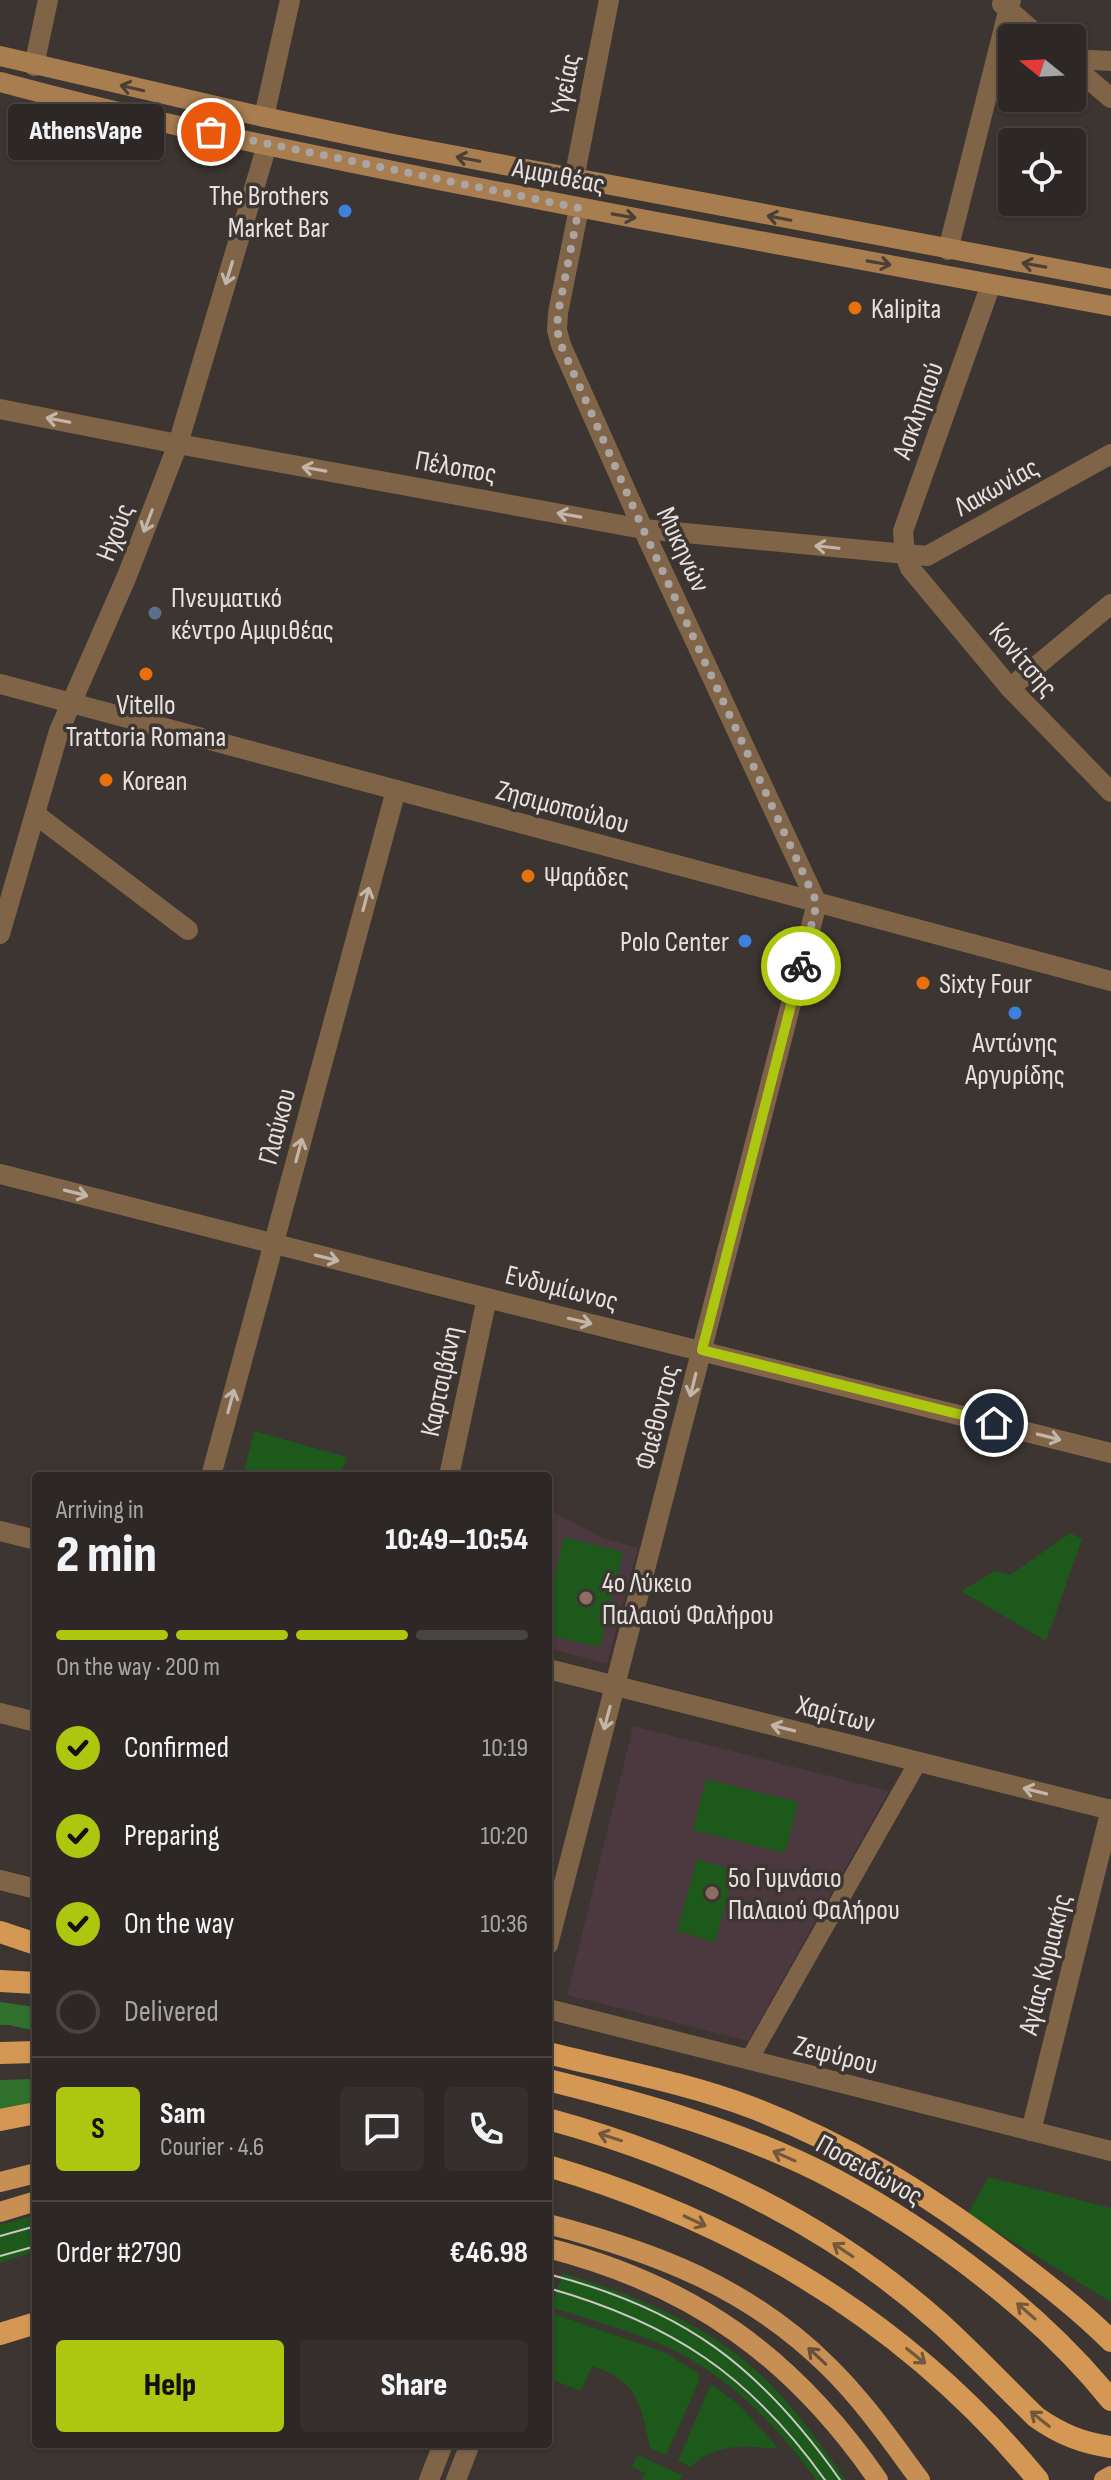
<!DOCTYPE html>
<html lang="en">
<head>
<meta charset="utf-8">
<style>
  body { margin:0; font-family:"Sofia Sans Condensed",sans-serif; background:#35302d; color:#f1f3f6; height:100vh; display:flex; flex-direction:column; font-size:30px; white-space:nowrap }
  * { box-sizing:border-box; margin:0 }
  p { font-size:26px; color:#a7a6a7 }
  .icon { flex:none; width:44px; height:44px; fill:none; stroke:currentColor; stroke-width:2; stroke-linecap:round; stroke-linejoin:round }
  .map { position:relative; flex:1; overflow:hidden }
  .drawer { position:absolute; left:32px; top:1472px; width:520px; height:976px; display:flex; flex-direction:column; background:#2d2825; border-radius:8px; box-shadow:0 2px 6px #0004,0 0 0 2px #484442 }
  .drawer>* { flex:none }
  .needle { width:52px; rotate:288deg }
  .controls { position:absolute; left:998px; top:24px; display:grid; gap:16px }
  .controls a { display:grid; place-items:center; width:88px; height:88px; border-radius:8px; background:#2d2825; box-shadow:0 2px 6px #0004,0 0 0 2px #484442; font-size:40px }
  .pin { position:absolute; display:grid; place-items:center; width:68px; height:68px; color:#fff; margin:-34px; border:4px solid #fff; border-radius:50%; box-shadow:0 2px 8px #0007 }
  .courier { position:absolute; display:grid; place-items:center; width:80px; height:80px; margin:-40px; border:6px solid #adc60f; border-radius:50%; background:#fff; color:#222; box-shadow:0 2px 10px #0007 }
  .bubble { position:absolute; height:56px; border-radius:8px; background:#2d2825; box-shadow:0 2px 6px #0004,0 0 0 2px #484442; font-size:26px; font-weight:800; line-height:56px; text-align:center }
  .head em { font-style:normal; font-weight:800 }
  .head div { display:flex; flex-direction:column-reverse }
  .head { display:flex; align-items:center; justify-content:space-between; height:136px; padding:0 24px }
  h1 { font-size:52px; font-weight:800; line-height:60px }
  .bar { display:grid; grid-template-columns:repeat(4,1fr); gap:12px 8px; align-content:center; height:96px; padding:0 24px }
  .bar i { height:10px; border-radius:6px; background:#484442 }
  .bar .current { background:#adc60f }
  .bar p { grid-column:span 4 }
  .line { display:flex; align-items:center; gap:20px; padding:0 24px; border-top:2px solid #484442 }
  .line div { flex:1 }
  .round { display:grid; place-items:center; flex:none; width:84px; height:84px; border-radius:8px; background:#35302d }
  ol { padding:0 24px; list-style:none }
  li { display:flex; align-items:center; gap:24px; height:88px }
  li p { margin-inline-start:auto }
  li .icon { padding:8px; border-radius:50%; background:#adc60f; color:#111; stroke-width:4 }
  li:last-child { color:#a7a6a7 }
  li i { width:44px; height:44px; border:4px solid #484442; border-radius:50% }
  .primary-button { display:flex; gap:16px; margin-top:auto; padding:16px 24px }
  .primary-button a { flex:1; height:92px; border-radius:8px; background:#adc60f; color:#111; font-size:32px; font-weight:800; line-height:92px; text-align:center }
  .primary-button a+a { background:#35302d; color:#f1f3f6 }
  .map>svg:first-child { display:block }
  .education { fill:#4c383f }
  .green { fill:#1c591b }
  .forest { fill:#2f702d }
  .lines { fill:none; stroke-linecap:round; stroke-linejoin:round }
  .pedestrian { stroke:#806448; stroke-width:18 }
  .minor { stroke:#806448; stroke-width:20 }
  .tertiary { stroke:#806448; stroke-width:20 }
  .secondary { stroke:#a87d4f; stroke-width:20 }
  .primary { stroke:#c78f53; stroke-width:20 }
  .trunk { stroke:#d59854; stroke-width:22 }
  .tram { stroke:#ccc7c4; stroke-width:2 }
  .oneway { stroke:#4c4036 }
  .oneway2 { stroke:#c2b5aa }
  .oneway3 { stroke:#72583d }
  .oneway4 { stroke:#66503b }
  .done { stroke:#aaa5a2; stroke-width:8; stroke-dasharray:0 14.4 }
  .route { stroke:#adc60f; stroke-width:10 }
  .shop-dot { fill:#3f7fe0; stroke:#3c3531; stroke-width:3 }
  .food-dot { fill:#e8710a; stroke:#3c3531; stroke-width:3 }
  .service-dot { fill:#5c6f8a; stroke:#3c3531; stroke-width:3 }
  .education-dot { fill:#8d6e63; stroke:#3c3531; stroke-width:3 }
  .labels { text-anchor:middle; stroke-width:7; stroke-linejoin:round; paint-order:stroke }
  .street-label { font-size:28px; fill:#e6e1df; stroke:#3c3531 }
  .poi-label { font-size:28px; fill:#e6e1df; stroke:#3c3531; text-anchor:start }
</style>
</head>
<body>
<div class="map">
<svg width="1111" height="2480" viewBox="0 0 1111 2480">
  <rect width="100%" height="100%" fill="#3c3531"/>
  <g class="education">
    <polygon points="548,1509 602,1538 638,1548 607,1664 548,1648"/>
    <polygon points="633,1726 889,1791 748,2041 567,1995"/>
  </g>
  <g class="green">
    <polygon points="254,1431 347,1457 340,1476 243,1476"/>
    <polygon points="1070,1533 1082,1539 1046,1641 961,1591 995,1571 1010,1575"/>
    <polygon points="564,1537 623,1552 600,1647 548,1635 548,1604"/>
    <polygon points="706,1779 798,1802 785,1853 693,1830"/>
    <polygon points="697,1859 735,1870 715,1942 677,1931"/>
    <polygon points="988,2177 1111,2208 1111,2302 968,2214"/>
    <polygon points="36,2215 36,2251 0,2263 0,2225"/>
    <path d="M563 2273C637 2296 709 2324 766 2380 796 2410 821 2445 846 2480H816C778 2426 728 2375 667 2347 631 2330 589 2320 551 2307Z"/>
    <path d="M548 2312 664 2352 699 2374V2381L666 2455 650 2448C641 2404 638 2381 592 2366L581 2391 548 2378Z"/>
    <path d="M713 2385 739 2405 779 2449C746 2446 716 2442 691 2467L678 2461 710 2386Z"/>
    <polygon points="637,2455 682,2475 680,2480 642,2480 645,2473 632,2467"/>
  </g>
  <g class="forest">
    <polygon points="0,2002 36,2007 36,2031 9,2025 0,2025"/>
    <polygon points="36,2079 36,2107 0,2116 0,2080"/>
  </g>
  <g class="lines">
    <polyline class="pedestrian" points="749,2060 918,1762"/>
    <g class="minor">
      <polyline points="1002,4 1041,38"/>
      <polyline points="1072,59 1111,61"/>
      <polyline points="1072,65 1111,98"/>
      <polyline points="34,66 48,0"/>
      <polyline points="264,117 290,0"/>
      <polyline points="574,179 609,0"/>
      <polyline points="948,250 1011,0"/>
      <polyline points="991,284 903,531 905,555 910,568 1010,688 1111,792"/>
      <polyline points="0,409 178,444 643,529 927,556 1111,454"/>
      <polyline points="1010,688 1111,604"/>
      <polyline points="35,814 188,930"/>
      <polyline points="0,934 59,731 127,576 178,444 267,145"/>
      <polyline points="0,1174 487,1298 1111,1453"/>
      <polyline points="211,1476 396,790"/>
      <polyline points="449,1476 487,1298"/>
      <polyline points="0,1531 36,1540"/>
      <polyline points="548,1669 1111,1810"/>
      <polyline points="0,1713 36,1722"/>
      <polyline points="0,1880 36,1889"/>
      <polyline points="548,1945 817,903 643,529 561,345 557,330 558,313 579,208"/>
      <polyline points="548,2009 1111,2151"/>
      <polyline points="1031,2131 1111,1809"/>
      <polyline points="429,2480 443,2444"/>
      <polyline points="456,2480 470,2444"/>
    </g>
    <polyline class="tertiary" points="0,684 1111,981"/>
    <g class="secondary">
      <polyline points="0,56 264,117 393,144 1111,279"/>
      <path d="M0 82C144 121 291 151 438 180 662 224 887 265 1111 306"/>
    </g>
    <g class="primary">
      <polyline points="0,2182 36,2173"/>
      <polyline points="0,2212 36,2201"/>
      <path d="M548 2224C655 2252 748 2287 828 2366 863 2400 891 2441 920 2480"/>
      <path d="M548 2248C693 2285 793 2357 878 2480"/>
      <polyline points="1104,2480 1111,2476"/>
    </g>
    <g class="trunk">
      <polyline points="0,1932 36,1944"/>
      <polyline points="0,1981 36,1983"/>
      <polyline points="0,2053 36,2052"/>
      <path d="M548 2053C616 2070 687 2083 753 2108 846 2144 924 2192 1004 2252 1041 2280 1078 2308 1111 2341"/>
      <path d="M548 2080C645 2104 745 2132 834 2179 887 2207 938 2241 985 2278 1032 2315 1074 2354 1111 2400"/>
      <path d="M548 2119C691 2158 828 2223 940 2323 973 2353 1004 2386 1036 2417 1060 2434 1082 2443 1111 2447"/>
      <polyline points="0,2120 36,2113"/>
      <path d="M548 2166C741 2223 910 2324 1038 2480"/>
      <polyline points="0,2334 36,2323"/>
    </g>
    <g class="tram">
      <polyline points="0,2236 36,2226"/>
      <polyline points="0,2256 36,2246"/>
      <path d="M548 2274C684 2309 760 2366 840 2480"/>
      <path d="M548 2288C672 2323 750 2375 825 2480"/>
    </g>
  </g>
  <defs><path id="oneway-shaft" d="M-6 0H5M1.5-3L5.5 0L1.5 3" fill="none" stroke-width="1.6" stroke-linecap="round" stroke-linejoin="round" transform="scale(2)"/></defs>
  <g class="oneway">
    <use href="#oneway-shaft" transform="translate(132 88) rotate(-167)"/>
    <use href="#oneway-shaft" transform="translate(468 159) rotate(-169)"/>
    <use href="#oneway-shaft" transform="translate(624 216) rotate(10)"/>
    <use href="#oneway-shaft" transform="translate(779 218) rotate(-169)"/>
    <use href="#oneway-shaft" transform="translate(879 263) rotate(10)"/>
    <use href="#oneway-shaft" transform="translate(1034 265) rotate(-170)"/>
  </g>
  <g class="oneway2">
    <use href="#oneway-shaft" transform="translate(229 273) rotate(107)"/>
    <use href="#oneway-shaft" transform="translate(58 420) rotate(-169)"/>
    <use href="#oneway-shaft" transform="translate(314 469) rotate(-170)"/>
    <use href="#oneway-shaft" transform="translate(569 515) rotate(-170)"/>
    <use href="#oneway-shaft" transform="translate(148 521) rotate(111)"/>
    <use href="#oneway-shaft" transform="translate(827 547) rotate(-174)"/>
    <use href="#oneway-shaft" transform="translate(366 899) rotate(-75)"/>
    <use href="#oneway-shaft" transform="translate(299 1150) rotate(-75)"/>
    <use href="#oneway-shaft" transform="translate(76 1193) rotate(14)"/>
    <use href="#oneway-shaft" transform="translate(327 1258) rotate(14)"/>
    <use href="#oneway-shaft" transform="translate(580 1321) rotate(13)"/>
    <use href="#oneway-shaft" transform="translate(693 1385) rotate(104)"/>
    <use href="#oneway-shaft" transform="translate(231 1401) rotate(-75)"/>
    <use href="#oneway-shaft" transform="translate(1049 1437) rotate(14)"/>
    <use href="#oneway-shaft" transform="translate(607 1718) rotate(105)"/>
    <use href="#oneway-shaft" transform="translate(783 1728) rotate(-166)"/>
    <use href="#oneway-shaft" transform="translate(1035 1791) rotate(-166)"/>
  </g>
  <g class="oneway3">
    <use href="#oneway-shaft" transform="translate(610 2137) rotate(-162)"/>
    <use href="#oneway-shaft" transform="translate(784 2156) rotate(-156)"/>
    <use href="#oneway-shaft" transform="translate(695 2221) rotate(25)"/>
    <use href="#oneway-shaft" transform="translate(843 2250) rotate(-146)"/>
    <use href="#oneway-shaft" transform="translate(1026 2311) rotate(-139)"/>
    <use href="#oneway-shaft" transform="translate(916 2356) rotate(39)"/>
    <use href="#oneway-shaft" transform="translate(1040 2419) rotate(-141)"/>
  </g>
  <use class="oneway4" href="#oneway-shaft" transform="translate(817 2356) rotate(-137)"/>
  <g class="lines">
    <polyline class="done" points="211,132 579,208 558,313 557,330 561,345 643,529 817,903 801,966"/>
    <polyline class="route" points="801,966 702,1350 994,1423"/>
  </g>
  <g class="shop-dot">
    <circle cx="345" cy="211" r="8"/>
    <circle cx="745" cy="941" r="8"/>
    <circle cx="1015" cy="1013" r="8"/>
  </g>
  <g class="food-dot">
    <circle cx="855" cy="308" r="8"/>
    <circle cx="146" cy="674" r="8"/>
    <circle cx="106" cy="780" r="8"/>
    <circle cx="528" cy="876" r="8"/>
    <circle cx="923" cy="983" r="8"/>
  </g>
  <circle class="service-dot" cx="155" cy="613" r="8"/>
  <g class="education-dot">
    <circle cx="586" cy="1598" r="8"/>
    <circle cx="712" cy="1893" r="8"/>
  </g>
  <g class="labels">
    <g class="street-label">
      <text transform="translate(564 84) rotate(-79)" y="10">Υγείας</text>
      <text transform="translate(559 175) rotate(11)" y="10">Αμφιθέας</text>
      <text transform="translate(917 410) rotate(-70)" y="10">Ασκληπιού</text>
      <text transform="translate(456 466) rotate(10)" y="10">Πέλοπος</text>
      <text transform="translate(996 486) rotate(-29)" y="10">Λακωνίας</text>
      <text transform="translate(114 532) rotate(-69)" y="10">Ηχούς</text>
      <text transform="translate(684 549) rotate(65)" y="10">Μυκηνών</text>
      <text transform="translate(1024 659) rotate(49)" y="10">Κονίτσης</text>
      <text transform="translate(563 806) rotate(15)" y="10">Ζησιμοπούλου</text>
      <text transform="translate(276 1126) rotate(-75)" y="10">Γλαύκου</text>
      <text transform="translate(562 1287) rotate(14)" y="10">Ενδυμίωνος</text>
      <text transform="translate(440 1381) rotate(-78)" y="10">Καρτσιβάνη</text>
      <text transform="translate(656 1417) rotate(-76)" y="10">Φαέθοντος</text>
      <text transform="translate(836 1713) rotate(14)" y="10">Χαρίτων</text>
      <text transform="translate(1044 1964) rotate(-76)" y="10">Αγίας Κυριακής</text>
      <text transform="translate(836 2054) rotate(14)" y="10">Ζεφύρου</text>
      <text transform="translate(870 2169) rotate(29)" y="10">Ποσειδώνος</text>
    </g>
    <g class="poi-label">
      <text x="329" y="205" text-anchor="end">The Brothers<tspan x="329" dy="32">Market Bar</tspan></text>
      <text x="871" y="318">Kalipita</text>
      <text x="171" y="607">Πνευματικό<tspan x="171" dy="32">κέντρο Αμφιθέας</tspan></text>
      <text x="146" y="714" text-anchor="middle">Vitello<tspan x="146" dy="32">Trattoria Romana</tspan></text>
      <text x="122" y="790">Korean</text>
      <text x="544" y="886">Ψαράδες</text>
      <text x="729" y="951" text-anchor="end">Polo Center</text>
      <text x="939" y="993">Sixty Four</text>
      <text x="1015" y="1052" text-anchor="middle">Αντώνης<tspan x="1015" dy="32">Αργυρίδης</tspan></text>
      <text x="602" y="1592">4ο Λύκειο<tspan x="602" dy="32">Παλαιού Φαλήρου</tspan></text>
      <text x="728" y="1887">5ο Γυμνάσιο<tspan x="728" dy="32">Παλαιού Φαλήρου</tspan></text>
    </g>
  </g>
</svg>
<div class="controls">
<a><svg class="needle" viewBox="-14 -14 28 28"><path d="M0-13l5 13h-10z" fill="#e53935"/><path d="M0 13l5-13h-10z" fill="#a7a6a7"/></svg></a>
<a><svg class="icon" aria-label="locate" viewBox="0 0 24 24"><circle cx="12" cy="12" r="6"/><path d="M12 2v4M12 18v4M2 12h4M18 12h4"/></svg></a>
</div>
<div class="pin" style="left:211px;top:132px;background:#ea580c"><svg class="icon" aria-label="bag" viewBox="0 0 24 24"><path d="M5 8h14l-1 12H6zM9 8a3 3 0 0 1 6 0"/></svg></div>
<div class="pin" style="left:994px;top:1423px;background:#1f2937"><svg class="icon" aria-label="home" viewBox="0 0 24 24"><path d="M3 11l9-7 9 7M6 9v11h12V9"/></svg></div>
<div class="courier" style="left:801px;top:966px"><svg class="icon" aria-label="bike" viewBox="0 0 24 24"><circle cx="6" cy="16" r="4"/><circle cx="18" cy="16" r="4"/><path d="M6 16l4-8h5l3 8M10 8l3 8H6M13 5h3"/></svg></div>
<div class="bubble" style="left:8px;top:104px;width:156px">AthensVape</div>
<section class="drawer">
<div class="head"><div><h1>2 min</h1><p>Arriving in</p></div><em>10:49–10:54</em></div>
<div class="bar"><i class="current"></i><i class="current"></i><i class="current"></i><i></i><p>On the way · 200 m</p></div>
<ol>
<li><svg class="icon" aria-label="check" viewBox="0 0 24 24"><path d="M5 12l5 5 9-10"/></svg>Confirmed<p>10:19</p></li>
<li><svg class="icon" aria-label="check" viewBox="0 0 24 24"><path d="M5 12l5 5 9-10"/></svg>Preparing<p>10:20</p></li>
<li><svg class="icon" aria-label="check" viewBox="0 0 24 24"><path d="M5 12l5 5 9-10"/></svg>On the way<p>10:36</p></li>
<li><i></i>Delivered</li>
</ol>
<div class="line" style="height:144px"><b class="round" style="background:#adc60f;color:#111">S</b><div><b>Sam</b><p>Courier · 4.6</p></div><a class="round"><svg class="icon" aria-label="chat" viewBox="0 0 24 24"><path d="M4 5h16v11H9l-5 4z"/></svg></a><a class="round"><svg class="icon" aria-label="phone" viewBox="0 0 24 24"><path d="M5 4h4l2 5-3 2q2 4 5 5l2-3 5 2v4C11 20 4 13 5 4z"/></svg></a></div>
<div class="line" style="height:104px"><div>Order #2790</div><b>€46.98</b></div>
<div class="primary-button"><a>Help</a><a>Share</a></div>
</section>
</div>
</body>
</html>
